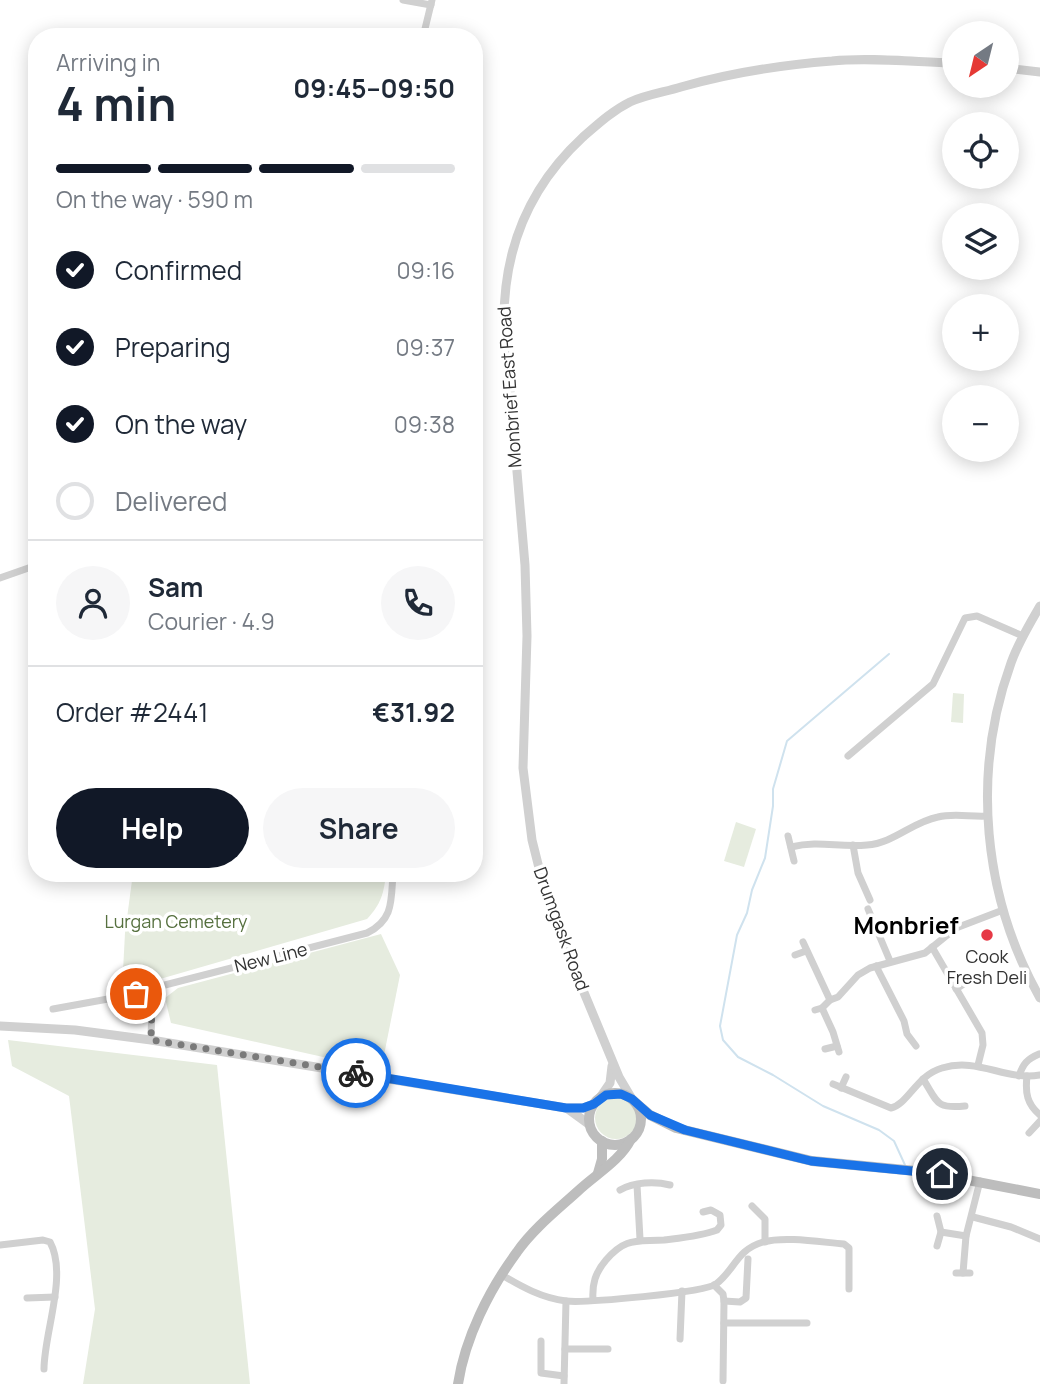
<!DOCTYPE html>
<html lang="en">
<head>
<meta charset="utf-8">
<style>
  body { margin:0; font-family:Manrope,sans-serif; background:#f6f6f7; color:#1f2937; height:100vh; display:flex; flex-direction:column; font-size:26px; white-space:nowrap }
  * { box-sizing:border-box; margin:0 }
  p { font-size:23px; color:#747a83 }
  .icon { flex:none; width:38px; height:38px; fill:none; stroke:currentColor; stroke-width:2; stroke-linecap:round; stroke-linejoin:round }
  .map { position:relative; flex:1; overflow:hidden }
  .panel { position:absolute; left:28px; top:28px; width:455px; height:854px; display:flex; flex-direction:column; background:#fff; border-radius:28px; box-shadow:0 4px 18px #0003 }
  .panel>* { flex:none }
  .needle { width:46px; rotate:215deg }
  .tools { position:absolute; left:942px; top:21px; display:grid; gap:14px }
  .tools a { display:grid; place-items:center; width:77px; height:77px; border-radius:50%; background:#fff; box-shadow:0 4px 18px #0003; font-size:35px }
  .pin { position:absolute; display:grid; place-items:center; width:60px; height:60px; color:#fff; margin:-30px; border:4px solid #fff; border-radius:50%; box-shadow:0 2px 7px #0007 }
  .courier { position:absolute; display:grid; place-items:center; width:70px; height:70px; margin:-35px; border:5px solid #1a73e8; border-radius:50%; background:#fff; color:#222; box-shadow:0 2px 9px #0007 }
  .headline em { font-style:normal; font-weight:700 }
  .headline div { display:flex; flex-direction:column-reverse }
  .headline { display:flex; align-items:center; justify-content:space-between; height:119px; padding:0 28px }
  h1 { font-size:46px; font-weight:700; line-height:52px }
  .bar { display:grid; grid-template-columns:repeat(4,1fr); gap:10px 7px; align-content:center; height:84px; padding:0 28px }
  .bar i { height:9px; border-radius:5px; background:#e0e1e3 }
  .bar .on { background:#111827 }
  .bar p { grid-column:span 4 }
  .line { display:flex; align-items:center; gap:18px; padding:0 28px; border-top:2px solid #e0e1e3 }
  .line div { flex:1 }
  .round { display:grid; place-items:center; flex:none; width:74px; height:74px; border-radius:37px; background:#f6f6f7 }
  ol { padding:0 28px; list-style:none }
  li { display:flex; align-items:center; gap:21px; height:77px }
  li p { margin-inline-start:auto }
  li .icon { padding:7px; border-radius:50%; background:#111827; color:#fff; stroke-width:4 }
  li:last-child { color:#747a83 }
  li i { width:38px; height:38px; border:4px solid #e0e1e3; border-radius:50% }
  .action { display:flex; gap:14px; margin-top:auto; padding:14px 28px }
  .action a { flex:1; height:80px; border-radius:42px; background:#111827; color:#fff; font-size:28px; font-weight:700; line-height:80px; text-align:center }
  .action a+a { background:#f6f6f7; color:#1f2937 }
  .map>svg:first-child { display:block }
  .green { fill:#e6ecdf }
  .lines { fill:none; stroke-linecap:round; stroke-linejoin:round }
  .stream { stroke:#cfe2ee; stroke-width:2 }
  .minor { stroke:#d0d0d0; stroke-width:7 }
  .tertiary { stroke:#d0d0d0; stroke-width:9 }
  .secondary { stroke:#bdbdbd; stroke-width:10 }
  .done { stroke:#7a7a7a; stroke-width:7; stroke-dasharray:0 12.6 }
  .route { stroke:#1a73e8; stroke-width:9 }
  .poi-dot { fill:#e63946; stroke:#fff; stroke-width:2.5 }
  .labels { text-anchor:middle; stroke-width:7; stroke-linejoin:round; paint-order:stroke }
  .street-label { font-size:18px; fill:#333; stroke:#fff }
  .park-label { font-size:18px; fill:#56703f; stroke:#fff }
  .poi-label { font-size:18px; fill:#333; stroke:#fff }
  .district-label { font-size:24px; font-weight:bold; fill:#000; stroke:#fff }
</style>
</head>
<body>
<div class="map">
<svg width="1040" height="1384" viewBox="0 0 1040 1384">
  <rect width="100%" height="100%" fill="#fff"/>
  <g class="green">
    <polygon points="953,693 964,694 963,723 951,722"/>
    <polygon points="736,822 756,829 744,867 724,861"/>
    <path d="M133 873H386C384 893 381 904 367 919L122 990 125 933Z"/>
    <polygon points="381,934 400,975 381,1070 171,1023 165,998 178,988"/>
    <polygon points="8,1040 217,1065 250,1384 83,1384 95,1309 69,1096 12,1066"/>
    <circle cx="616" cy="1118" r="21"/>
  </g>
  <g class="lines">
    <polyline class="stream" points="889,654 787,741 773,789 773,806 765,858 752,890 747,913 737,935 720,1026 723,1040 738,1057 773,1075 823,1106 879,1130 894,1141 905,1165"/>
    <g class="minor">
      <polyline points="403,0 431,5"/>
      <polyline points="423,37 432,0"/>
      <polyline points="0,578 37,565"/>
      <polyline points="848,756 933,684 965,618 977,616 1023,636"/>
      <polyline points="788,836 794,861"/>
      <polyline points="853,845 858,873 870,900"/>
      <path d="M791 847C820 840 839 848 867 845 894 843 912 822 938 817 953 813 971 817 987 816"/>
      <polyline points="868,909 890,961"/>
      <polyline points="803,942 830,1000"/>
      <polyline points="932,947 982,1033 983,1045 978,1065"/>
      <polyline points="795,955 806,951"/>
      <polyline points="876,966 904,1021 907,1034 916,1046"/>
      <polyline points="956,989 965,983"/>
      <polyline points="822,1008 833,1032 839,1052"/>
      <polyline points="53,1009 130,995 152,999"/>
      <polyline points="815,1010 822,1008 830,1000 838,997 858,975 870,968 925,953 956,928 1003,910"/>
      <path d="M151 1040 152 999 161 986 367 933C394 920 391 900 393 873"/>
      <polyline points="825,1049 837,1046"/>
      <path d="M1019 1076C1023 1064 1027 1059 1039 1054"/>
      <path d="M1027 1076C1025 1093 1027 1104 1040 1115"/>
      <path d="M923 1079C938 1102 935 1109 965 1106"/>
      <path d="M833 1084 891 1108C908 1104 917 1075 942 1068 978 1057 1005 1081 1040 1075"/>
      <polyline points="841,1088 846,1077"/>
      <polyline points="1029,1133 1040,1121"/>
      <polyline points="637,1185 640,1239"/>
      <path d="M620 1190C634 1182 655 1181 670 1185"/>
      <polyline points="752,1206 765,1219 765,1242"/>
      <polyline points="937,1216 941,1232 937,1246"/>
      <polyline points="973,1217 1011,1227 1040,1239"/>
      <polyline points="941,1232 966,1236"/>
      <path d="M0 1245 43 1240 50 1242C68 1275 44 1333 44 1369"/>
      <polyline points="956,1273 970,1273"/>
      <polyline points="963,1273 966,1236 980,1181"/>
      <path d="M502 1275C522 1287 542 1298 566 1301 584 1303 704 1293 716 1284 735 1270 736 1250 763 1242 785 1236 820 1242 844 1244L849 1248V1289"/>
      <polyline points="714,1285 723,1294 724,1301 723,1381"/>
      <polyline points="27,1298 55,1297"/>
      <path d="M593 1300C592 1284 595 1273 606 1260 626 1237 636 1242 664 1240 680 1238 702 1236 717 1230L721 1225 720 1215 711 1210 703 1212"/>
      <polyline points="724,1301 740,1302 746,1298 748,1259"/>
      <polyline points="724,1323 807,1323"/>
      <polyline points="680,1339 682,1291"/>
      <polyline points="541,1341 541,1373 564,1376"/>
      <polyline points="565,1349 608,1349"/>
      <polyline points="564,1384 566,1301"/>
    </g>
    <g class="tertiary">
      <polyline points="1006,68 1040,72"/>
      <path d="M1040 606C1029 625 1018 643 1011 663 971 773 983 897 1040 998"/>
      <polyline points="0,1026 75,1030 151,1040 566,1108 583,1108 594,1104"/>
      <polyline points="599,1099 610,1083 612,1066"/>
      <path d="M632 1099 619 1077 561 937 545 892 532 840 523 768 527 636 525 565 504 320C504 248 530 186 583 137 598 124 612 111 630 102 645 95 665 92 681 87 730 73 781 65 832 61 869 57 916 62 954 63"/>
      <polyline points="568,1109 590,1125"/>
    </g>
    <g class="secondary">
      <circle cx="615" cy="1119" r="26"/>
      <polyline points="636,1103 650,1115 676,1128 812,1161 926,1172 1040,1194"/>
      <polyline points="598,1173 602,1159 602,1141"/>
      <path d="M458 1384C465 1338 489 1290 517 1252 533 1229 557 1210 578 1191 596 1174 620 1161 631 1139"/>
    </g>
  </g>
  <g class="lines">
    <polyline class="done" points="136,994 152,999 151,1040 356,1073"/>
    <polyline class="route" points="356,1073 566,1108 583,1108 594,1104 606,1095 621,1094 632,1099 650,1115 685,1130 811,1161 942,1174"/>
  </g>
  <circle class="poi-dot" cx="987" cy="935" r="7"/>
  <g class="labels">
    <g class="street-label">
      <text transform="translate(510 387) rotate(-94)" y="6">Monbrief East Road</text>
      <text transform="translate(561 929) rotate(70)" y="6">Drumgask Road</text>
      <text transform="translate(271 958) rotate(-14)" y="6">New Line</text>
    </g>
    <g class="park-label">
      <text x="176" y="928">Lurgan Cemetery</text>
    </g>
    <g class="poi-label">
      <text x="987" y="963">Cook<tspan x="987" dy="21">Fresh Deli</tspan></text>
    </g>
    <g class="district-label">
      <text x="906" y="934">Monbrief</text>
    </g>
  </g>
</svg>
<div class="tools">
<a><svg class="needle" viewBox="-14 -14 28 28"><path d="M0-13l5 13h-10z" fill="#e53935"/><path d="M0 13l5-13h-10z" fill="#747a83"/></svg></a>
<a><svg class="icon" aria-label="locate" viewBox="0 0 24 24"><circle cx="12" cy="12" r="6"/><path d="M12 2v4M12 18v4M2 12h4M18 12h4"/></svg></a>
<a><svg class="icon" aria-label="layers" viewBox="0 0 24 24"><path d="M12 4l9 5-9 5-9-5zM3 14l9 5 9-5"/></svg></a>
<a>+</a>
<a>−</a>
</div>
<div class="pin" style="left:136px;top:994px;background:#ea580c"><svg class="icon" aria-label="bag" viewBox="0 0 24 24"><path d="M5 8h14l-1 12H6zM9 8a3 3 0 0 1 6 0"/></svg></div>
<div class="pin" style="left:942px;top:1174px;background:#1f2937"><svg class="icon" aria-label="home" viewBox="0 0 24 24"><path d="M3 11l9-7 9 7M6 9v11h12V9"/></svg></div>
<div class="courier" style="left:356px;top:1073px"><svg class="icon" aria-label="bike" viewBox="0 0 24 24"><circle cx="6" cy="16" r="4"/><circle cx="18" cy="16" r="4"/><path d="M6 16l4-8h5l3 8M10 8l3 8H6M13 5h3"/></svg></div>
<section class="panel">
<div class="headline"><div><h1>4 min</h1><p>Arriving in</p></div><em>09:45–09:50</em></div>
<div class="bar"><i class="on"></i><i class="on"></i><i class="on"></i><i></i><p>On the way · 590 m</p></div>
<ol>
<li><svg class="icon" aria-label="check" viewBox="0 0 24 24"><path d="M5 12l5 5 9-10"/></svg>Confirmed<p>09:16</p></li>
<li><svg class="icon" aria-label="check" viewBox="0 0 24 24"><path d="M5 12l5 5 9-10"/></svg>Preparing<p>09:37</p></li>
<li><svg class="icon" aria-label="check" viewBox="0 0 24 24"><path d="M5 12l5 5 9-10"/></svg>On the way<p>09:38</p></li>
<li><i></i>Delivered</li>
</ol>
<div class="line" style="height:126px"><a class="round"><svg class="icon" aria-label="person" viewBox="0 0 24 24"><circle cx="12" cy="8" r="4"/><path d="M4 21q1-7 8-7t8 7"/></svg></a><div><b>Sam</b><p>Courier · 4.9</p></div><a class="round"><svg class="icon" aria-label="phone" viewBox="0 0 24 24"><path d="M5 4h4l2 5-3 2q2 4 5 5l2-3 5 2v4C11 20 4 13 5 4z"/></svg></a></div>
<div class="line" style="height:91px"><div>Order #2441</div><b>€31.92</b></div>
<div class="action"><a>Help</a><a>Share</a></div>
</section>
</div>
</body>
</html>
